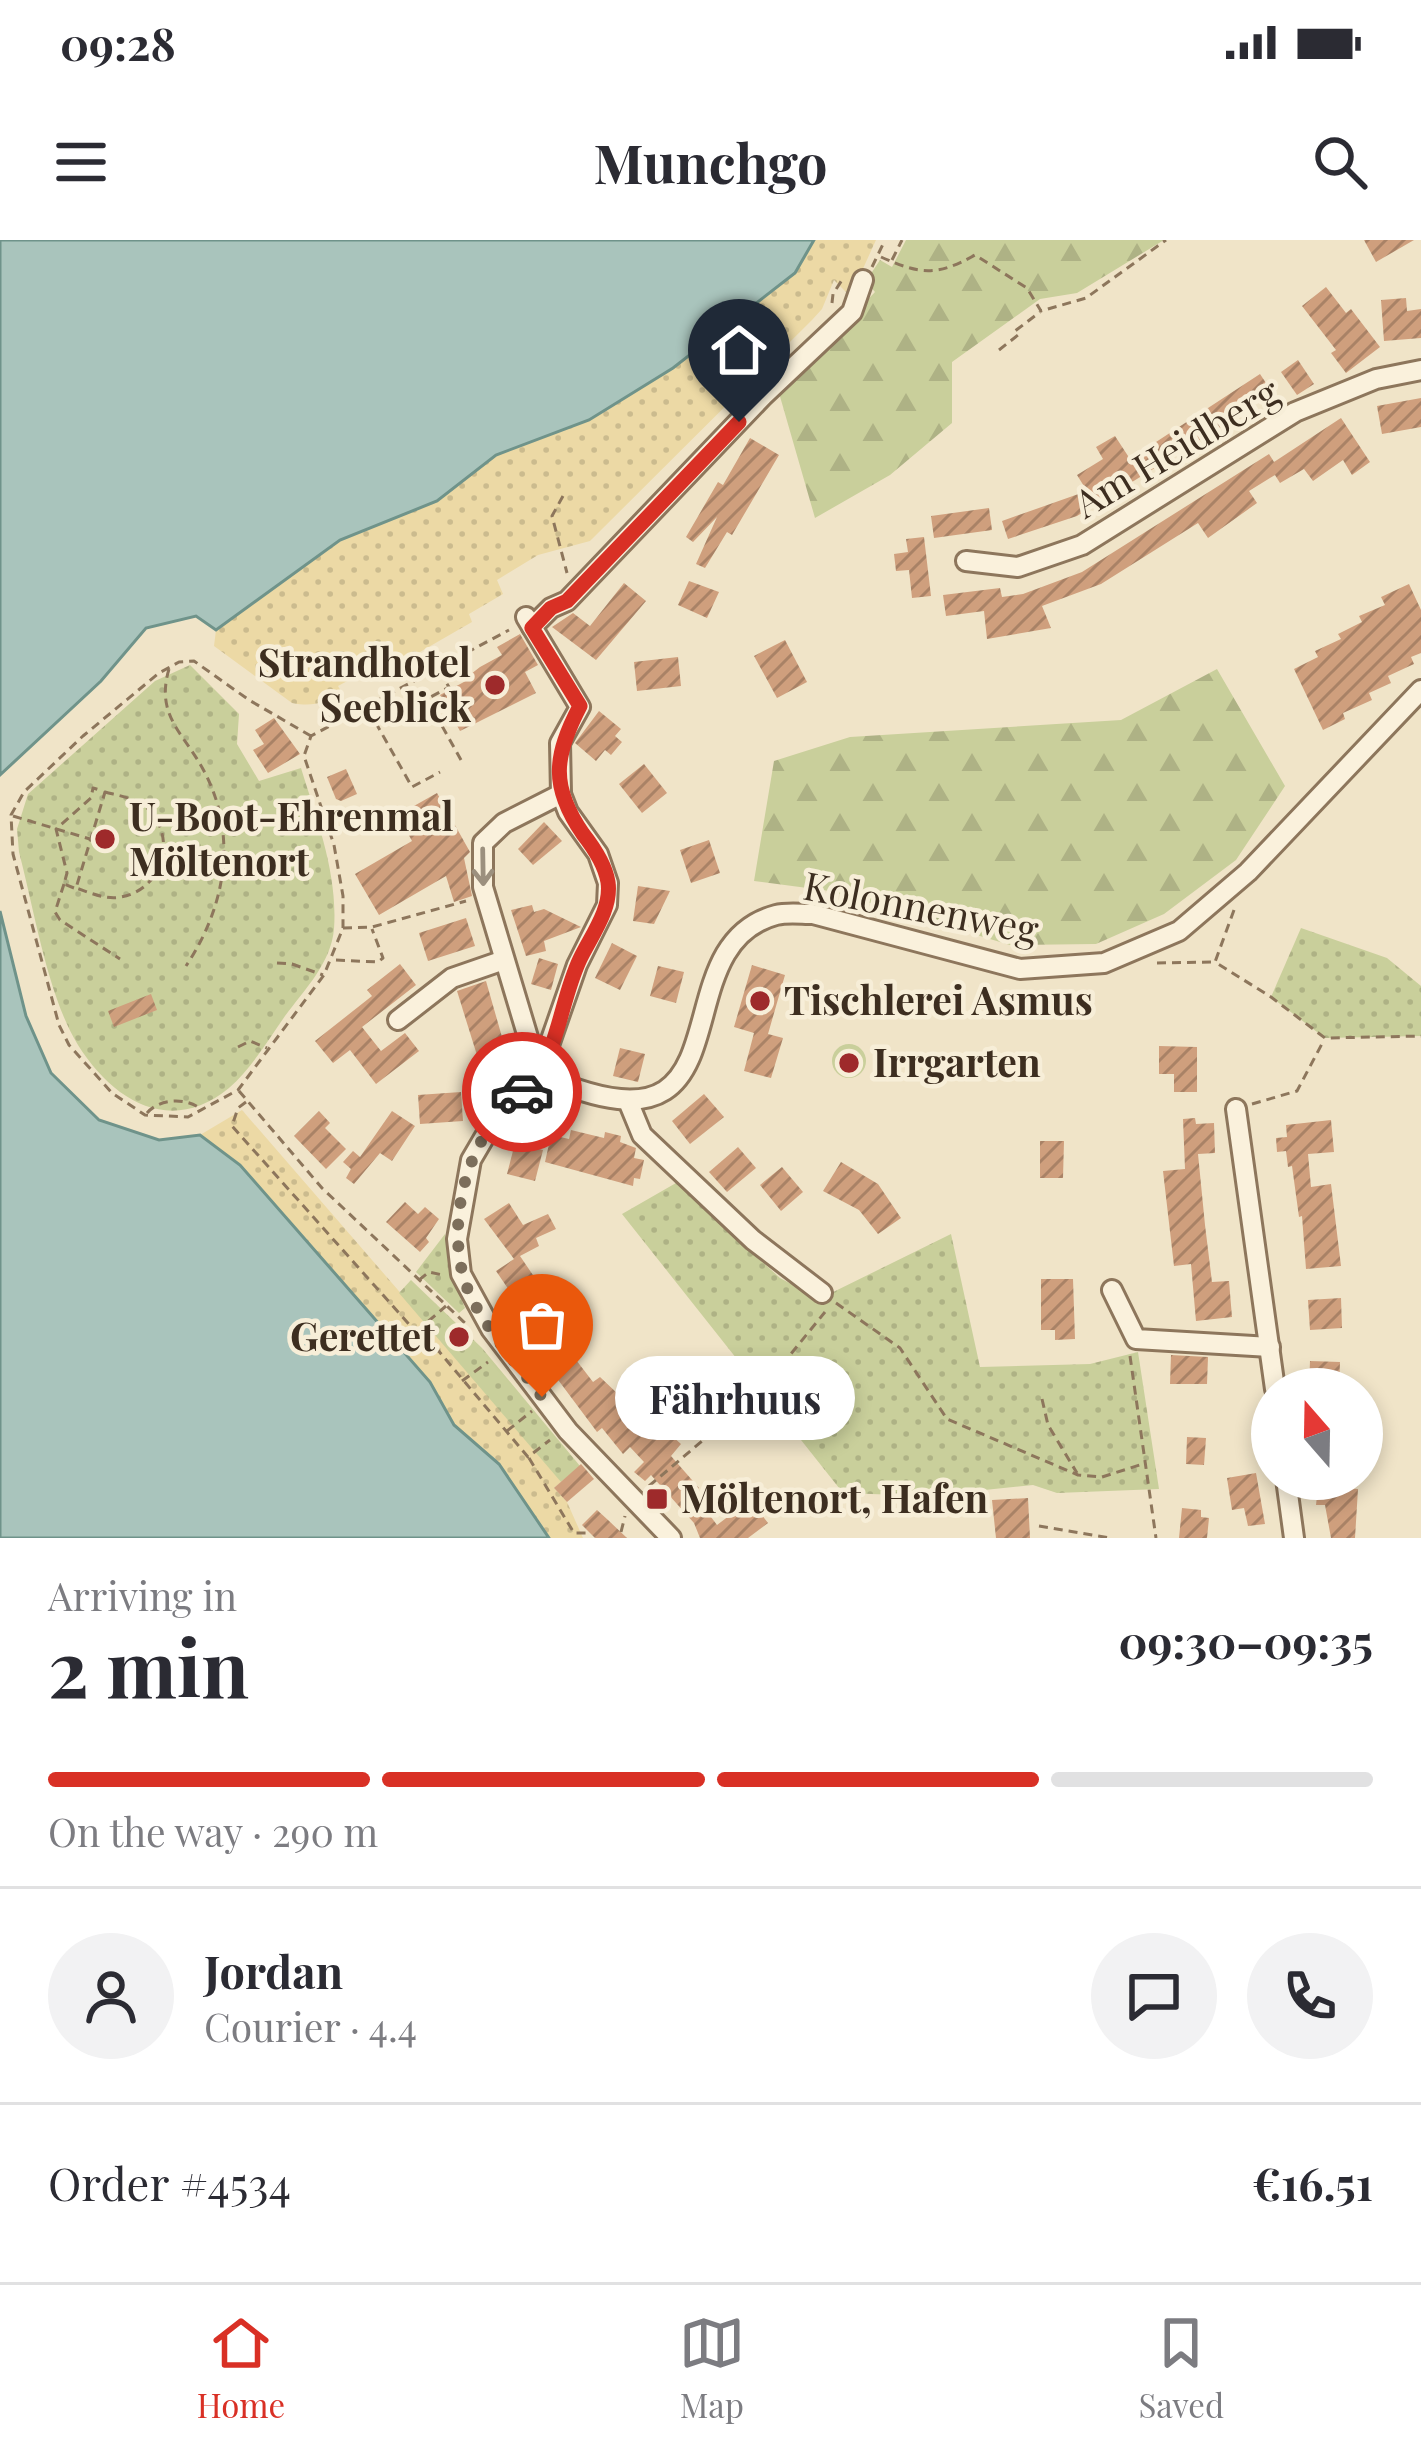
<!DOCTYPE html>
<html lang="en">
<head>
<meta charset="utf-8">
<style>
  body { margin:0; font-family:"Playfair Display",serif; background:#f2f2f3; color:#2b2b33; height:100vh; display:flex; flex-direction:column; font-size:45px; white-space:nowrap }
  * { box-sizing:border-box; margin:0 }
  p { font-size:39px; color:#7c7c81 }
  .icon { flex:none; width:66px; height:66px; fill:none; stroke:currentColor; stroke-width:2; stroke-linecap:round; stroke-linejoin:round }
  .map { position:relative; height:1298px; overflow:hidden }
  .details { display:flex; flex-direction:column; background:#fff; flex:1 }
  .details>* { flex:none }
  .needle { width:78px; rotate:340deg }
  .tools { position:absolute; left:1251px; top:1128px; display:grid; gap:24px }
  .tools a { display:grid; place-items:center; width:132px; height:132px; border-radius:50%; background:#fff; box-shadow:0 6px 18px #0003; font-size:60px }
  .pin { position:absolute; display:grid; place-items:center; width:102px; height:102px; color:#fff; margin:-123px -51px; border-radius:50% 50% 50% 0; rotate:-45deg; box-shadow:0 0 12px #0007 }
  .pin .icon { rotate:45deg }
  .courier { position:absolute; display:grid; place-items:center; width:120px; height:120px; margin:-60px; border:9px solid #d93025; border-radius:50%; background:#fff; color:#222; box-shadow:0 3px 15px #0007 }
  .bubble { position:absolute; height:84px; border-radius:42px; background:#fff; box-shadow:0 6px 18px #0003; font-size:39px; font-weight:700; line-height:84px; text-align:center }
  .overview em { font-style:normal; font-weight:700 }
  .overview div { display:flex; flex-direction:column-reverse }
  .overview { display:flex; align-items:center; justify-content:space-between; height:204px; padding:0 48px }
  h1 { font-size:78px; font-weight:700; line-height:90px }
  .bar { display:grid; grid-template-columns:repeat(4,1fr); gap:18px 12px; align-content:center; height:144px; padding:0 48px }
  .bar i { height:15px; border-radius:9px; background:#e1e1e2 }
  .bar .active { background:#d93025 }
  .bar p { grid-column:span 4 }
  .line { display:flex; align-items:center; gap:30px; padding:0 48px; border-top:3px solid #e1e1e2 }
  .line div { flex:1 }
  .round { display:grid; place-items:center; flex:none; width:126px; height:126px; border-radius:63px; background:#f2f2f3 }
  .status { display:flex; justify-content:space-between; align-items:center; height:84px; padding:0 60px; background:#fff; direction:ltr }
  .status svg { height:33px; fill:currentColor }
  header { display:flex; justify-content:space-between; align-items:center; height:156px; padding:0 48px; background:#fff; font-size:54px; font-weight:700 }
  .tab-bar { display:flex; justify-content:space-around; align-items:center; height:168px; border-top:3px solid #e1e1e2; background:#fff; font-size:33px; color:#7c7c81 }
  .tab-bar a { display:grid; justify-items:center; gap:6px }
  .tab-bar .active { color:#d93025 }
  .map>svg:first-child { display:block }
  .forest { fill:url(#forest-firs) }
  .sand { fill:url(#sand-dots) }
  .park { fill:url(#park-dots) }
  .pitch { fill:#c9cf9b }
  .water { fill:#a9c4bc; stroke:#6f938a; stroke-width:3 }
  .building { fill:url(#building-hatch) }
  .lines { fill:none; stroke-linecap:round; stroke-linejoin:round }
  .minor-casing { stroke:#8d765c; stroke-width:24 }
  .path { stroke:#8d765c; stroke-width:3; stroke-dasharray:9 6; stroke-linecap:butt }
  .minor { stroke:#faf1dc; stroke-width:18 }
  .oneway { stroke:#9c907e }
  .done { stroke:#7c6e5b; stroke-width:12; stroke-dasharray:0 21.6 }
  .route { stroke:#d93025; stroke-width:15 }
  .poi-dot { fill:#9e2a2b; stroke:#f7eed8; stroke-width:4.5 }
  .labels { text-anchor:middle; stroke-width:9; stroke-linejoin:round; paint-order:stroke }
  .street-label { font-size:39px; fill:#3d2e20; stroke:#f7eed8 }
  .poi-label { font-size:39px; font-weight:bold; fill:#3d2e20; stroke:#f7eed8; text-anchor:start }
</style>
</head>
<body>
<div class="status"><b>09:28</b><svg viewBox="0 0 49 12"><path d="M0 12V9h3v3zM5 12V6h3v6zM10 12V3h3v9zM15 12V0h3v12zM26 1h20v11H26zM47 4h2v5h-2z"/></svg></div>
<header><svg class="icon" aria-label="menu" viewBox="0 0 24 24"><path d="M4 6h16M4 12h16M4 18h16"/></svg>Munchgo<svg class="icon" aria-label="search" viewBox="0 0 24 24"><circle cx="10" cy="10" r="6"/><path d="M15 15l6 6"/></svg></header>
<div class="map">
<svg width="1421" height="1298" viewBox="0 0 1421 1298">
  <defs>
    <pattern id="forest-firs" width="22" height="20" patternUnits="userSpaceOnUse" patternTransform="scale(3)"><rect width="22" height="20" fill="#c9cf9b"/><path d="M5 1l3.5 6h-7zM16 11l3.5 6h-7z" fill="#aeb285"/></pattern>
    <pattern id="sand-dots" width="8" height="8" patternUnits="userSpaceOnUse" patternTransform="scale(3)"><rect width="8" height="8" fill="#ecd9a5"/><path d="M2 2h.1M6 6h.1" fill="none" stroke="#cbbb8e" stroke-width="1.8" stroke-linecap="round"/></pattern>
    <pattern id="park-dots" width="8" height="8" patternUnits="userSpaceOnUse" patternTransform="scale(3)"><rect width="8" height="8" fill="#c9cf9b"/><path d="M2 2h.1M6 6h.1" fill="none" stroke="#aeb285" stroke-width="1.8" stroke-linecap="round"/></pattern>
    <pattern id="building-hatch" width="6" height="6" patternUnits="userSpaceOnUse" patternTransform="scale(3)"><rect width="6" height="6" fill="#cf9f7d"/><path d="M-1 1l2-2M0 6l6-6M5 7l2-2" fill="none" stroke="#a98266"/></pattern>
  </defs>
  <rect width="100%" height="100%" fill="#f0e4c8"/>
  <g class="forest">
    <polygon points="906,0 1164,0 1077,53 1040,59 952,122 952,183 890,235 815,278 779,153 875,52 866,41 880,20 892,27"/>
    <polygon points="1217,429 1285,546 1236,620 1164,674 1096,704 1010,705 830,651 754,641 774,521 850,497 1121,480"/>
  </g>
  <g class="sand">
    <path d="M814 0H876L856 44 846 52 834 40 822 69 812 80 590 301 538 315 497 340 503 354 469 374 472 382 387 431 364 432 338 446 342 453C324 463 313 467 292 463L214 406 216 390 340 300 437 261 496 215 589 180 673 128 795 33Z"/>
    <polygon points="242,870 554,1230 561,1242 554,1248 567,1262 583,1298 549,1298 499,1224 454,1185 430,1142 240,925 200,895"/>
  </g>
  <g class="park">
    <path d="M190 425 239 474 237 504 259 541 301 528C317 580 338 634 334 689 331 723 305 749 285 776 268 800 252 828 229 848 171 896 113 861 78 805 48 757 34 669 19 612L17 589 28 554 155 441Z"/>
    <polygon points="1301,688 1387,718 1421,746 1421,796 1325,798 1271,757"/>
    <polygon points="676,943 780,1038 819,1059 951,994 980,1127 1090,1124 1138,1112 1159,1249 1057,1253 1033,1245 927,1256 843,1253 622,974"/>
    <polygon points="445,994 453,1039 465,1068 459,1073 416,1032"/>
    <polygon points="411,1040 482,1108 580,1226 561,1242 399,1053"/>
  </g>
  <circle class="pitch" cx="849" cy="821" r="17"/>
  <g class="water">
    <polygon points="0,0 814,0 795,33 673,128 589,180 496,215 437,261 340,300 216,390 196,376 146,388 101,441 0,535"/>
    <polygon points="0,671 26,776 51,833 99,880 159,900 200,895 240,925 430,1142 454,1185 499,1224 549,1298 0,1298"/>
  </g>
  <g class="building">
    <polygon points="1364,0 1414,0 1376,22"/>
    <polygon points="1326,47 1346,73 1351,69 1380,107 1346,133 1331,113 1336,110 1302,66"/>
    <polygon points="1406,58 1407,71 1421,69 1421,98 1384,101 1381,60"/>
    <polygon points="1298,120 1314,144 1297,155 1281,132"/>
    <polygon points="1260,134 1272,152 1226,184 1077,276 1008,299 1002,281 1087,251 1077,235 1103,219 1096,207 1115,196 1130,219"/>
    <polygon points="1421,158 1421,187 1382,194 1377,166"/>
    <polygon points="1341,178 1370,222 1352,235 1343,220 1313,241 1304,229 1280,243 1275,235 1249,251 1257,263 1208,298 1198,283 1101,344 1042,366 1051,388 987,399 984,371 946,376 943,355 1000,348 1002,357 1023,354 1082,332 1269,214 1274,222"/>
    <polygon points="750,198 779,215 732,295 727,292 705,328 696,324 717,277 693,302 686,297 718,242 723,245"/>
    <polygon points="989,268 992,290 934,298 931,276"/>
    <polygon points="924,297 931,356 912,358 909,330 896,331 894,314 908,312 906,299"/>
    <polygon points="689,341 719,352 707,378 678,365"/>
    <polygon points="624,343 646,361 596,420 552,387 573,373 590,386"/>
    <polygon points="1409,344 1421,370 1421,413 1411,417 1414,424 1388,436 1391,443 1369,453 1372,460 1343,473 1345,479 1323,490 1294,429 1318,417 1315,411 1341,399 1338,394 1362,382 1359,376 1385,365 1381,357"/>
    <polygon points="520,394 538,425 525,432 536,453 460,491 440,455 473,437 471,434 480,427 502,415 497,407"/>
    <polygon points="785,400 807,442 777,458 754,416"/>
    <polygon points="678,417 681,446 637,451 634,422"/>
    <polygon points="599,471 621,489 615,496 622,502 611,515 605,510 596,521 575,503"/>
    <polygon points="274,478 300,514 268,533 253,510 264,504 255,490"/>
    <polygon points="644,524 667,553 642,573 619,544"/>
    <polygon points="346,529 357,554 341,561 336,559 327,537"/>
    <polygon points="437,553 470,612 464,618 472,656 454,662 446,636 379,675 355,634 412,601 398,575"/>
    <polygon points="544,582 562,601 533,625 518,609"/>
    <polygon points="709,600 720,633 691,643 680,610"/>
    <polygon points="638,646 670,651 654,684 633,681"/>
    <polygon points="532,665 534,672 544,669 581,687 544,701 546,711 526,716 511,670"/>
    <polygon points="466,678 475,706 428,721 419,693"/>
    <polygon points="612,703 637,716 620,750 595,738"/>
    <polygon points="539,718 558,724 551,750 531,744"/>
    <polygon points="400,724 416,745 362,787 381,811 405,793 419,811 376,844 350,810 333,823 315,801 372,756 367,750"/>
    <polygon points="752,725 785,735 768,794 783,798 771,838 744,831 754,793 734,787"/>
    <polygon points="658,726 684,732 676,763 650,756"/>
    <polygon points="486,741 512,832 485,841 457,751"/>
    <polygon points="151,754 157,770 114,787 108,771"/>
    <polygon points="1159,806 1197,807 1197,852 1174,852 1174,834 1159,834"/>
    <polygon points="620,808 645,814 638,842 613,836"/>
    <polygon points="461,852 463,881 420,884 418,855"/>
    <polygon points="704,854 724,877 690,904 672,881"/>
    <polygon points="319,871 330,883 325,888 346,909 326,929 294,896"/>
    <polygon points="392,871 415,886 392,921 380,913 354,944 346,938 351,929 343,922 353,911 360,917"/>
    <polygon points="1195,878 1196,884 1214,883 1215,913 1198,914 1205,985 1212,1042 1229,1041 1232,1077 1196,1081 1191,1024 1174,1026 1163,931 1185,929 1183,879"/>
    <polygon points="1331,880 1334,912 1308,914 1311,947 1331,944 1341,1026 1306,1029 1302,976 1299,977 1292,926 1288,927 1286,911 1277,912 1276,898 1287,897 1286,885"/>
    <polygon points="571,890 604,898 605,892 621,896 620,902 636,908 634,918 644,920 640,939 634,938 633,946 545,922 551,895 569,899"/>
    <polygon points="1040,901 1064,901 1063,938 1040,938"/>
    <polygon points="515,903 543,910 535,941 507,934"/>
    <polygon points="738,907 756,928 727,952 709,932"/>
    <polygon points="841,922 878,944 901,978 878,994 859,970 823,951"/>
    <polygon points="782,927 803,952 781,971 760,945"/>
    <polygon points="405,962 418,974 425,967 439,979 426,998 429,1002 420,1012 386,982"/>
    <polygon points="509,963 523,985 548,974 556,989 536,998 539,1006 520,1016 539,1044 535,1046 545,1060 541,1063 552,1078 547,1082 593,1142 600,1137 657,1191 661,1186 681,1204 671,1216 699,1248 693,1253 717,1285 750,1260 768,1283 748,1298 700,1298 694,1283 651,1235 645,1241 634,1232 644,1222 630,1207 623,1214 602,1188 597,1192 544,1121 539,1126 508,1085 505,1077 520,1066 496,1031 514,1019 484,979"/>
    <polygon points="1041,1039 1073,1039 1075,1099 1055,1100 1055,1090 1041,1090"/>
    <polygon points="1341,1058 1342,1088 1310,1090 1308,1060"/>
    <polygon points="1171,1115 1208,1117 1207,1144 1170,1144"/>
    <polygon points="1310,1121 1340,1122 1339,1149 1309,1148"/>
    <polygon points="714,1157 727,1176 701,1193 688,1174"/>
    <polygon points="1187,1197 1206,1198 1204,1225 1186,1224"/>
    <polygon points="581,1224 594,1239 567,1262 554,1248"/>
    <polygon points="1256,1233 1265,1284 1248,1286 1244,1268 1232,1270 1227,1238"/>
    <polygon points="1318,1246 1358,1249 1355,1298 1331,1298 1325,1265 1316,1265"/>
    <polygon points="1028,1258 1030,1298 996,1298 992,1260"/>
    <polygon points="1182,1268 1201,1270 1201,1277 1209,1278 1207,1298 1179,1298"/>
    <polygon points="597,1270 608,1280 627,1298 595,1298 582,1285"/>
  </g>
  <g class="lines">
    <defs>
      <g id="minor">
        <polyline points="966,321 1018,327 1082,305 1295,172 1376,139 1421,130"/>
        <polyline points="526,377 580,467 560,503 561,554 568,572 598,614 608,643 607,665 577,725 539,834 488,891 471,920 457,999 461,1034 491,1089 568,1191 671,1298"/>
        <polyline points="532,387 551,368 567,361 763,156 852,72 863,40"/>
        <polyline points="398,780 452,738 504,720"/>
        <path d="M539 834C761 935 654 707 776 675 787 672 801 674 813 674L1020 729 1104 723 1179 691 1248 632 1421 450"/>
        <polyline points="539,834 483,647 483,603 504,583 561,554"/>
        <polyline points="628,861 642,895 753,1000 822,1053"/>
        <polyline points="1236,869 1275,1149"/>
        <polyline points="1112,1050 1136,1099 1270,1107"/>
        <polyline points="1286,1239 1294,1298"/>
      </g>
    </defs>
    <use href="#minor" class="minor-casing"/>
    <g class="path">
      <path d="M881 17C919 34 936 37 975 15L1027 48 1041 71 1086 58 1166 0"/>
      <polyline points="892,20 902,0"/>
      <polyline points="872,27 885,0"/>
      <polyline points="832,63 833,54 842,40"/>
      <polyline points="999,110 1018,95 1015,91 1040,72"/>
      <polyline points="563,256 552,276 567,333"/>
      <path d="M169 429C155 476 184 493 204 531 238 595 226 666 186 726"/>
      <polyline points="439,431 449,447 427,459 461,520"/>
      <polyline points="368,469 412,547 440,532"/>
      <polyline points="311,496 249,460 194,421 179,422 159,433 83,496 24,552 11,575 13,614 59,785 69,805 112,853 145,875 188,877 238,850 324,735 343,688 343,656 334,605 304,516 311,496 509,390"/>
      <path d="M105 552C120 556 136 558 148 569 178 598 162 650 121 657 106 660 91 653 76 648Z"/>
      <polyline points="291,564 308,577 322,576"/>
      <polyline points="13,576 90,599"/>
      <polyline points="64,644 55,672 60,680 120,719"/>
      <polyline points="74,648 64,644 67,633 56,589 91,558 93,548 103,551"/>
      <polyline points="1234,670 1215,722 1271,757 1325,798 1421,796"/>
      <polyline points="343,688 372,687 466,661"/>
      <polyline points="336,720 378,722 383,718 372,689"/>
      <polyline points="277,723 292,724 323,735"/>
      <polyline points="1157,723 1213,722"/>
      <polyline points="238,807 250,801 267,808"/>
      <polyline points="239,851 322,948 466,1084"/>
      <polyline points="246,862 238,868 232,886 416,1092 437,1109 528,1217 550,1200"/>
      <polyline points="1252,864 1297,851 1324,800"/>
      <path d="M147 873C160 858 187 857 202 870"/>
      <polyline points="419,1040 429,1032 443,1035"/>
      <polyline points="836,1063 900,1108 947,1179 1078,1235 1102,1237 1146,1223"/>
      <circle cx="459" cy="1097" r="7"/>
      <polyline points="417,1091 446,1066"/>
      <polyline points="1130,1116 1156,1298"/>
      <polyline points="462,1141 488,1122"/>
      <polyline points="1042,1159 1048,1185 1077,1233"/>
      <polyline points="507,1191 532,1171"/>
      <polyline points="529,1218 574,1293 587,1293"/>
      <polyline points="649,1246 760,1152 825,1072"/>
      <polyline points="1039,1286 1110,1298"/>
      <polyline points="621,1292 625,1276"/>
    </g>
    <use href="#minor" class="minor"/>
  </g>
  <defs><path id="oneway-shaft" d="M-6 0H5M1.5-3L5.5 0L1.5 3" fill="none" stroke-width="1.6" stroke-linecap="round" stroke-linejoin="round" transform="scale(3)"/></defs>
  <use class="oneway" href="#oneway-shaft" transform="translate(483 627) rotate(89)"/>
  <g class="lines">
    <path class="done" d="M522 852C510 866 495 879 485 895 457 940 448 1009 471 1057 489 1093 518 1125 542 1157"/>
    <path class="route" d="M522 852C529 846 536 839 540 831 560 796 563 755 580 719 591 696 612 669 608 642 605 624 594 608 583 594 550 546 554 516 580 466L532 388 551 368 567 361 739 182"/>
  </g>
  <g class="poi-dot">
    <circle cx="495" cy="445" r="12"/>
    <circle cx="105" cy="599" r="12"/>
    <circle cx="760" cy="761" r="12"/>
    <circle cx="849" cy="823" r="12"/>
    <circle cx="459" cy="1097" r="12"/>
    <rect x="645" y="1247" width="24" height="24" rx="6"/>
  </g>
  <g class="labels">
    <g class="street-label">
      <text transform="translate(1177 208) rotate(-31)" y="14">Am Heidberg</text>
      <text transform="translate(921 668) rotate(11)" y="14">Kolonnenweg</text>
    </g>
    <g class="poi-label">
      <text x="471" y="437" text-anchor="end">Strandhotel<tspan x="471" dy="45">Seeblick</tspan></text>
      <text x="129" y="591">U-Boot-Ehrenmal<tspan x="129" dy="45">Möltenort</tspan></text>
      <text x="784" y="775">Tischlerei Asmus</text>
      <text x="873" y="837">Irrgarten</text>
      <text x="435" y="1111" text-anchor="end">Gerettet</text>
      <text x="681" y="1273">Möltenort, Hafen</text>
    </g>
  </g>
</svg>
<div class="tools">
<a><svg class="needle" viewBox="-14 -14 28 28"><path d="M0-13l5 13h-10z" fill="#e53935"/><path d="M0 13l5-13h-10z" fill="#7c7c81"/></svg></a>
</div>
<div class="pin" style="left:542px;top:1157px;background:#ea580c"><svg class="icon" aria-label="bag" viewBox="0 0 24 24"><path d="M5 8h14l-1 12H6zM9 8a3 3 0 0 1 6 0"/></svg></div>
<div class="pin" style="left:739px;top:182px;background:#1f2937"><svg class="icon" aria-label="home" viewBox="0 0 24 24"><path d="M3 11l9-7 9 7M6 9v11h12V9"/></svg></div>
<div class="courier" style="left:522px;top:852px"><svg class="icon" aria-label="car" viewBox="0 0 24 24"><path d="M5 17H2v-5l4-1 3-4h7l3 4 3 1v5h-3M9 17h6M6 11h13"/><circle cx="7" cy="17" r="2"/><circle cx="17" cy="17" r="2"/></svg></div>
<div class="bubble" style="left:615px;top:1116px;width:240px">Fährhuus</div>
</div>
<section class="details">
<div class="overview"><div><h1>2 min</h1><p>Arriving in</p></div><em>09:30–09:35</em></div>
<div class="bar"><i class="active"></i><i class="active"></i><i class="active"></i><i></i><p>On the way · 290 m</p></div>
<div class="line" style="height:216px"><a class="round"><svg class="icon" aria-label="person" viewBox="0 0 24 24"><circle cx="12" cy="8" r="4"/><path d="M4 21q1-7 8-7t8 7"/></svg></a><div><b>Jordan</b><p>Courier · 4.4</p></div><a class="round"><svg class="icon" aria-label="chat" viewBox="0 0 24 24"><path d="M4 5h16v11H9l-5 4z"/></svg></a><a class="round"><svg class="icon" aria-label="phone" viewBox="0 0 24 24"><path d="M5 4h4l2 5-3 2q2 4 5 5l2-3 5 2v4C11 20 4 13 5 4z"/></svg></a></div>
<div class="line" style="height:156px"><div>Order #4534</div><b>€16.51</b></div>
</section>
<nav class="tab-bar">
<a class="active"><svg class="icon" aria-label="home" viewBox="0 0 24 24"><path d="M3 11l9-7 9 7M6 9v11h12V9"/></svg>Home</a>
<a><svg class="icon" aria-label="map" viewBox="0 0 24 24"><path d="M3 6l6-2 6 2 6-2v14l-6 2-6-2-6 2zM9 4v14M15 6v14"/></svg>Map</a>
<a><svg class="icon" aria-label="saved" viewBox="0 0 24 24"><path d="M7 4h10v16l-5-4-5 4z"/></svg>Saved</a>
</nav>
</body>
</html>
